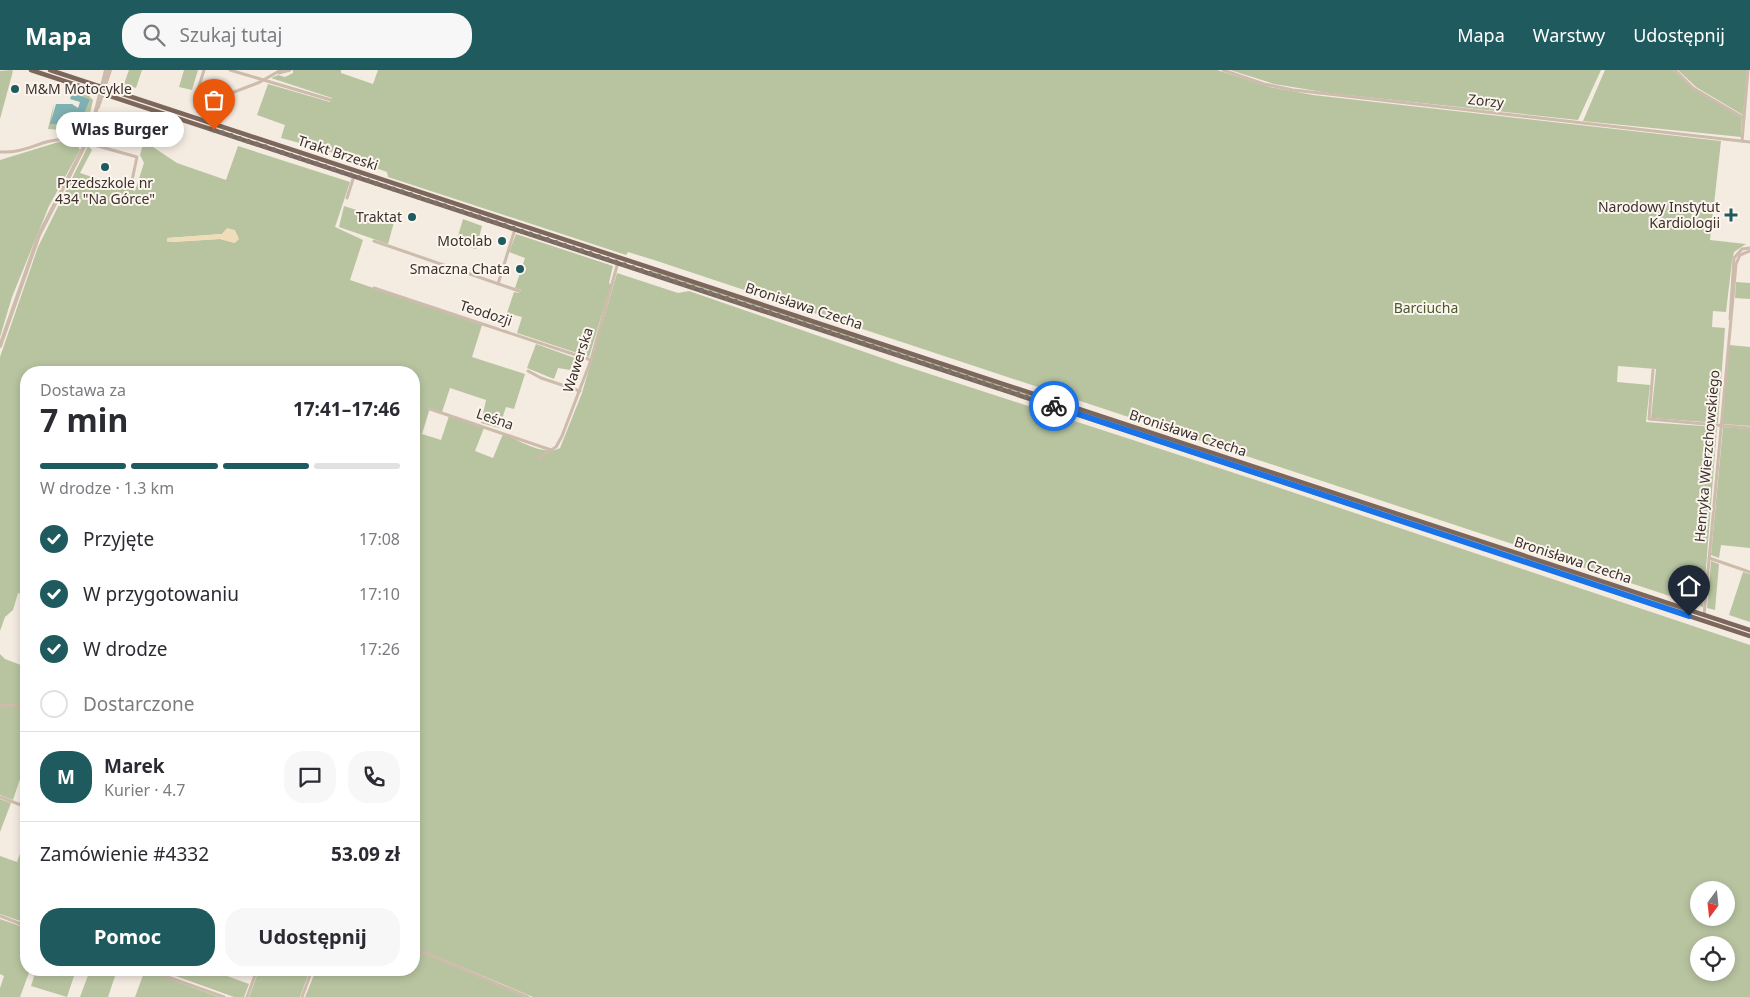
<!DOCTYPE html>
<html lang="pl">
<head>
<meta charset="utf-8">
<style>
  body { margin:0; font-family:"Noto Sans",sans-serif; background:#f7f7f7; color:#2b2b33; height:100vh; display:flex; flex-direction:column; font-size:19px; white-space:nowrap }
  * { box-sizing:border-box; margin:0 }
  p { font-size:16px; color:#7c7c81 }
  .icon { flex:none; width:28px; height:28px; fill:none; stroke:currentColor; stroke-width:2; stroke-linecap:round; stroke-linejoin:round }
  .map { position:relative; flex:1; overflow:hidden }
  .drawer { position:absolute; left:20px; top:296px; width:400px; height:610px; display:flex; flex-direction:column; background:#fff; border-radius:20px; box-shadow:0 2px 8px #0003 }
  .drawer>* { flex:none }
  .needle { width:32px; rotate:195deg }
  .buttons { position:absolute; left:1690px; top:811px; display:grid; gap:10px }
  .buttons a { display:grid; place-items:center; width:45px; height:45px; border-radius:50%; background:#fff; box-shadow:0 2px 8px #0003; font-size:25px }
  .pin { position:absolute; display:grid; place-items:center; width:42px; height:42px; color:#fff; margin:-51px -21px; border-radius:50% 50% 50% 0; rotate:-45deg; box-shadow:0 0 5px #0007 }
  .pin .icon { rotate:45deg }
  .courier { position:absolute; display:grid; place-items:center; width:50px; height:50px; margin:-25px; border:4px solid #1a73e8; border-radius:50%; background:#fff; color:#222; box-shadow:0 1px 6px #0007 }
  .bubble { position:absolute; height:35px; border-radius:18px; background:#fff; box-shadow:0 2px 8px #0003; font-size:16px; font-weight:700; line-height:35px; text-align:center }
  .overview em { font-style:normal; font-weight:700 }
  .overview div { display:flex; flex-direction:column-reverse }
  .overview { display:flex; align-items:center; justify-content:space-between; height:85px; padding:0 20px }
  h1 { font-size:32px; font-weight:700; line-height:38px }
  .bar { display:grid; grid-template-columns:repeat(4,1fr); gap:8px 5px; align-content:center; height:60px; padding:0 20px }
  .bar i { height:6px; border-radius:4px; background:#e1e1e2 }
  .bar .selected { background:#1f5a5e }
  .bar p { grid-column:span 4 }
  .line { display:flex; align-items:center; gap:12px; padding:0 20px; border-top:1px solid #e1e1e2 }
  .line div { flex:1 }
  .round { display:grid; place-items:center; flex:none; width:52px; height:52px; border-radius:20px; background:#f7f7f7 }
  ol { padding:0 20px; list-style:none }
  li { display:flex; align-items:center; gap:15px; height:55px }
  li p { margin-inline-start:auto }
  li .icon { padding:5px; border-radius:50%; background:#1f5a5e; color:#fff; stroke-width:4 }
  li:last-child { color:#7c7c81 }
  li i { width:28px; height:28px; border:2px solid #e1e1e2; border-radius:50% }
  .cta { display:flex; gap:10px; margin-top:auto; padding:10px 20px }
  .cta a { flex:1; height:58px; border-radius:20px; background:#1f5a5e; color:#fff; font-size:20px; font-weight:700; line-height:58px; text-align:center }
  .cta a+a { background:#f7f7f7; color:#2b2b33 }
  header { display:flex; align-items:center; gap:30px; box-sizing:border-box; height:70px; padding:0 25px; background:#1f5a5e; color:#fff }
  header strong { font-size:24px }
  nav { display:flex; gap:28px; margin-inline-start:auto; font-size:18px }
  .search { width:350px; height:45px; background:#f7f7f7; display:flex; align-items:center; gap:12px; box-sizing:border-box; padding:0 18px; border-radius:20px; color:#7c7c81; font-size:19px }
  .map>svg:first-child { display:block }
  .green { fill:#b8c4a0; fill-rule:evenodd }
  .sand { fill:#efdcb8 }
  .water { fill:#7fb0b2 }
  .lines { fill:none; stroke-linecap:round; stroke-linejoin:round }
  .minor { stroke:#cdbbac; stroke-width:3 }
  .tertiary { stroke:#cdbbac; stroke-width:4 }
  .primary { stroke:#7d675c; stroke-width:4.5 }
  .done { stroke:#7c716b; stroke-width:5; stroke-dasharray:0 9 }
  .route { stroke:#1a73e8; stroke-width:6 }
  .poi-dot { fill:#1f5a5e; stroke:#fbf5ee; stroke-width:2 }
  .labels { text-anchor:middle; stroke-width:4; stroke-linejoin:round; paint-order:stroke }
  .poi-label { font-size:14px; fill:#3b302b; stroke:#fbf5ee; text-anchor:end }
  .street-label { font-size:14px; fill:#3b302b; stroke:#fbf5ee }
  .park-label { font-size:14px; fill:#4a5a2e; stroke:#fbf5ee }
</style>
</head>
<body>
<header>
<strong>Mapa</strong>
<div class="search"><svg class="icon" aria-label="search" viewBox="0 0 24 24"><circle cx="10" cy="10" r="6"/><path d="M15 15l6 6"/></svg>Szukaj tutaj</div>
<nav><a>Mapa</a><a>Warstwy</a><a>Udostępnij</a></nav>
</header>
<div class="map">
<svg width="1750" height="927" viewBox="0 0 1750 927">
  <rect width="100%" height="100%" fill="#f4ebe1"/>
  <g class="green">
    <polygon points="11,0 13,1 0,49 0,1"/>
    <polygon points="129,0 142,0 136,18 124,14"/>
    <polygon points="184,0 198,0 192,20 179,17"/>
    <polygon points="293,0 341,0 341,3 373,14 378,0 1217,0 1270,17 1313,25 1721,71 1710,170 1746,174 1734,182 1732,191 1726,242 1713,241 1712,257 1725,258 1718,353 1651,348 1656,299 1618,296 1617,312 1650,315 1646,352 1717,357 1703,537 654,190 628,182 626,185 388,107 387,102 322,79 281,68 285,55 257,45 268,14 330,32 332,28 271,8 278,5 285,7 293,3"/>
    <polygon points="1230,0 1601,0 1578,50 1329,23 1274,14"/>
    <polygon points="1605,0 1673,0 1693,19 1742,48 1741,67 1583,51"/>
    <polygon points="1678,0 1747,0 1743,45 1696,17"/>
    <polygon points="73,21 89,26 93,30 86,61 64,63 62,60 48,59 54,33 51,54 73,56 90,29 72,23"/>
    <polygon points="102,48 118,53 110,77 91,70"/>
    <polygon points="65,70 77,73 80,80 49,136 12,227 0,267 0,90"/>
    <path d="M143 74 153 77 177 93 226 110 238 76 350 112 335 157 363 170 350 210 482 255 472 287 525 304 514 339 506 337 499 358 481 353 486 330 450 318 442 342 430 338 422 364 441 370 449 346 484 358 475 381 493 388 503 364C519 370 543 387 560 378L582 323 617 203 678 223 689 221 902 295 1265 413 1750 575V927H533L414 877V302H26V525L18 523 13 540 5 547 0 561V287L38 177 88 76 92 80 80 103 135 121 144 93 140 85ZM227 159 235 173 220 169 173 172 167 168 222 164ZM1699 820H1726V848H1699ZM1699 875H1726V902H1699Z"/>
    <polygon points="344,136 394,152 388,174 339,157"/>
    <polygon points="463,149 482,156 476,179 456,173"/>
    <polygon points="516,164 613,196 609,213 611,215 589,287 517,263 522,247 507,243 514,222 519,223 521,220 515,218 525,188 509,182"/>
    <polygon points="652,200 1692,543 1691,545 652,202"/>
    <polygon points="1736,212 1750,213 1750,229 1735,228"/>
    <polygon points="536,274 575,288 570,300 558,298 554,309 527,298"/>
    <polygon points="1729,275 1750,277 1750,356 1723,354 1722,352"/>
    <polygon points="1723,357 1750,359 1750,478 1721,475 1719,488 1711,485"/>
    <polygon points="1711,491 1719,494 1715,540 1707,538"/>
    <polygon points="1743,502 1750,504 1750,552 1729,545"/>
    <polygon points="0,584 5,589 26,597 26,691 13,730 0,725"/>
    <polygon points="0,729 11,733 0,762"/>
    <polygon points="26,767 26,853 0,844 0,786 17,792"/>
    <polygon points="0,849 26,858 26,900 30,900 20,927 0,927 0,918 4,906 0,904"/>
    <polygon points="414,879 525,927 305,927 316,900 414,900"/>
    <polygon points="36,900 76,900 67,927 31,916"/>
    <polygon points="90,900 117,900 108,927 80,927"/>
    <polygon points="145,900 219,927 135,927"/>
    <polygon points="159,900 229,900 227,906 249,914 244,927 234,927"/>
    <polygon points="259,900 310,900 300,927 249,927"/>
  </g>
  <polygon class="sand" points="227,158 235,160 239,169 235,173 220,169 167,172 167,168 222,164"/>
  <polygon class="water" points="72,23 90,29 80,53 73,56 50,54 56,34 72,34 78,38 80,32 70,29"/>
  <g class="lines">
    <g class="minor">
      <polyline points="204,0 195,29 195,37 260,12 281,0"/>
      <polyline points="230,0 331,30"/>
      <polyline points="1223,0 1264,14 1293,20 1750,72"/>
      <polyline points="1675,0 1693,18 1744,48"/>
      <polyline points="279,3 290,0"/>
      <polyline points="1742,71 1748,0"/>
      <polyline points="87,73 137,87 131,115"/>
      <path d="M0 82C34 84 48 60 85 74"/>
      <polyline points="347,128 354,106"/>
      <polyline points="374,171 519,221"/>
      <polyline points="498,214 515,159"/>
      <polyline points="374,218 591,290"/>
      <polyline points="1730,249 1734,188 1742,179 1750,178"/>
      <polyline points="1653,300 1649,349 1750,358"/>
      <polyline points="528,301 541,308 580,321"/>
      <polyline points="430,339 551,380"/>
      <polyline points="538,388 556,377 562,366 591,290 618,192"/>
      <polyline points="1709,488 1750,502"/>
      <polyline points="1704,545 1736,194 1740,185 1750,181"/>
      <polyline points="0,636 26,634"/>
      <polyline points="0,727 26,737"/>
      <polyline points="0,846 26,856"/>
      <polyline points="414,878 528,927"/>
      <polyline points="148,900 224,927"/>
      <polyline points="247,927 257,900"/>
      <polyline points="302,927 312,900"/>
    </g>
    <g class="tertiary">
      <polyline points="98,37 110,0"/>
      <polyline points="0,276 39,165 90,65 106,0"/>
    </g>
    <g class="primary">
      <polyline points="31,0 1750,566"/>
      <polyline points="50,0 1750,560"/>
    </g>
  </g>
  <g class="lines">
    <polyline class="done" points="214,60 1054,336"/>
    <polyline class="route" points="1054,336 1689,546"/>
  </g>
  <g class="poi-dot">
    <circle cx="15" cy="19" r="5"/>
    <circle cx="105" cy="97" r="5"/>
    <path d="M1728.5 137.5h5v5h5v5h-5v5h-5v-5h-5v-5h5z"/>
    <circle cx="412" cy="147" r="5"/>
    <circle cx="502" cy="171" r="5"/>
    <circle cx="520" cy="199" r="5"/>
  </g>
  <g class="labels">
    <g class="poi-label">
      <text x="25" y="24" text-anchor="start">M&amp;M Motocykle</text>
      <text x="105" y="118" text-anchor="middle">Przedszkole nr<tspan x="105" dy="16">434 "Na Górce"</tspan></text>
      <text x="1720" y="142">Narodowy Instytut<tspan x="1720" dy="16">Kardiologii</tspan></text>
      <text x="402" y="152">Traktat</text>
      <text x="492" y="176">Motolab</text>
      <text x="510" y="204">Smaczna Chata</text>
    </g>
    <g class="street-label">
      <text transform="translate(1486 31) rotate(6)" y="5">Zorzy</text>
      <text transform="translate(338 83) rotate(18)" y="5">Trakt Brzeski</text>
      <text transform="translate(804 236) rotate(18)" y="5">Bronisława Czecha</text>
      <text transform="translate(486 243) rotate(18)" y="5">Teodozji</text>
      <text transform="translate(578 290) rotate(-72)" y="5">Wawerska</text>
      <text transform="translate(495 349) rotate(19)" y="5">Leśna</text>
      <text transform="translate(1188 363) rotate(18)" y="5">Bronisława Czecha</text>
      <text transform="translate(1707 386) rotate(-85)" y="5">Henryka Wierzchowskiego</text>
      <text transform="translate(1573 490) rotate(18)" y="5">Bronisława Czecha</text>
    </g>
    <g class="park-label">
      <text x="1426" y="243">Barciucha</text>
    </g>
  </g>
</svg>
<div class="buttons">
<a><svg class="needle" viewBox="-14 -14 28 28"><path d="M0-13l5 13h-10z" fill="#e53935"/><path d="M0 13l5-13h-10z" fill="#7c7c81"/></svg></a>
<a><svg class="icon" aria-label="locate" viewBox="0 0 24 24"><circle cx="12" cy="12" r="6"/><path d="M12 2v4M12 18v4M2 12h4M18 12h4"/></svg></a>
</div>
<div class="pin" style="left:214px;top:60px;background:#ea580c"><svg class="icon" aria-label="bag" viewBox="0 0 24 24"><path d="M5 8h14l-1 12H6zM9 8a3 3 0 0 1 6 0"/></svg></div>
<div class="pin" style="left:1689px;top:546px;background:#1f2937"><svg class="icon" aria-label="home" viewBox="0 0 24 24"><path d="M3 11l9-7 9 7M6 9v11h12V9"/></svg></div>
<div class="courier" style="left:1054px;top:336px"><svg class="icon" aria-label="bike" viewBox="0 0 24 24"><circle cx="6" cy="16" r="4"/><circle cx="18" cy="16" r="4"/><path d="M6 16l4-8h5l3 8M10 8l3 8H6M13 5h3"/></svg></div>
<div class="bubble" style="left:56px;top:42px;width:128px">Wlas Burger</div>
<section class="drawer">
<div class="overview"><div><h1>7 min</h1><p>Dostawa za</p></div><em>17:41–17:46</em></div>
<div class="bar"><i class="selected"></i><i class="selected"></i><i class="selected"></i><i></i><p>W drodze · 1.3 km</p></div>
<ol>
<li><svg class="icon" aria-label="check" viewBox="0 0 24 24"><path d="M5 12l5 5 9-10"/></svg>Przyjęte<p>17:08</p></li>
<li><svg class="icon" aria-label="check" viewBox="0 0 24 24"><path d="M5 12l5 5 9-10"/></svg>W przygotowaniu<p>17:10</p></li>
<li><svg class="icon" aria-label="check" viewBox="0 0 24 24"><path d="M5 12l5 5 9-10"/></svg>W drodze<p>17:26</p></li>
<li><i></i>Dostarczone</li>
</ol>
<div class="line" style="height:90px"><b class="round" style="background:#1f5a5e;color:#fff">M</b><div><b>Marek</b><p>Kurier · 4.7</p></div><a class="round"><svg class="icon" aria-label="chat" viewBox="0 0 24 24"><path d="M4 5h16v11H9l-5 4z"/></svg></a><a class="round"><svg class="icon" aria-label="phone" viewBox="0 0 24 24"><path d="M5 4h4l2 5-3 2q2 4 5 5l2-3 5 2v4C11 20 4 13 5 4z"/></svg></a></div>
<div class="line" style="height:65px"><div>Zamówienie #4332</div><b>53.09 zł</b></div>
<div class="cta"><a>Pomoc</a><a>Udostępnij</a></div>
</section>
</div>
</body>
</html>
